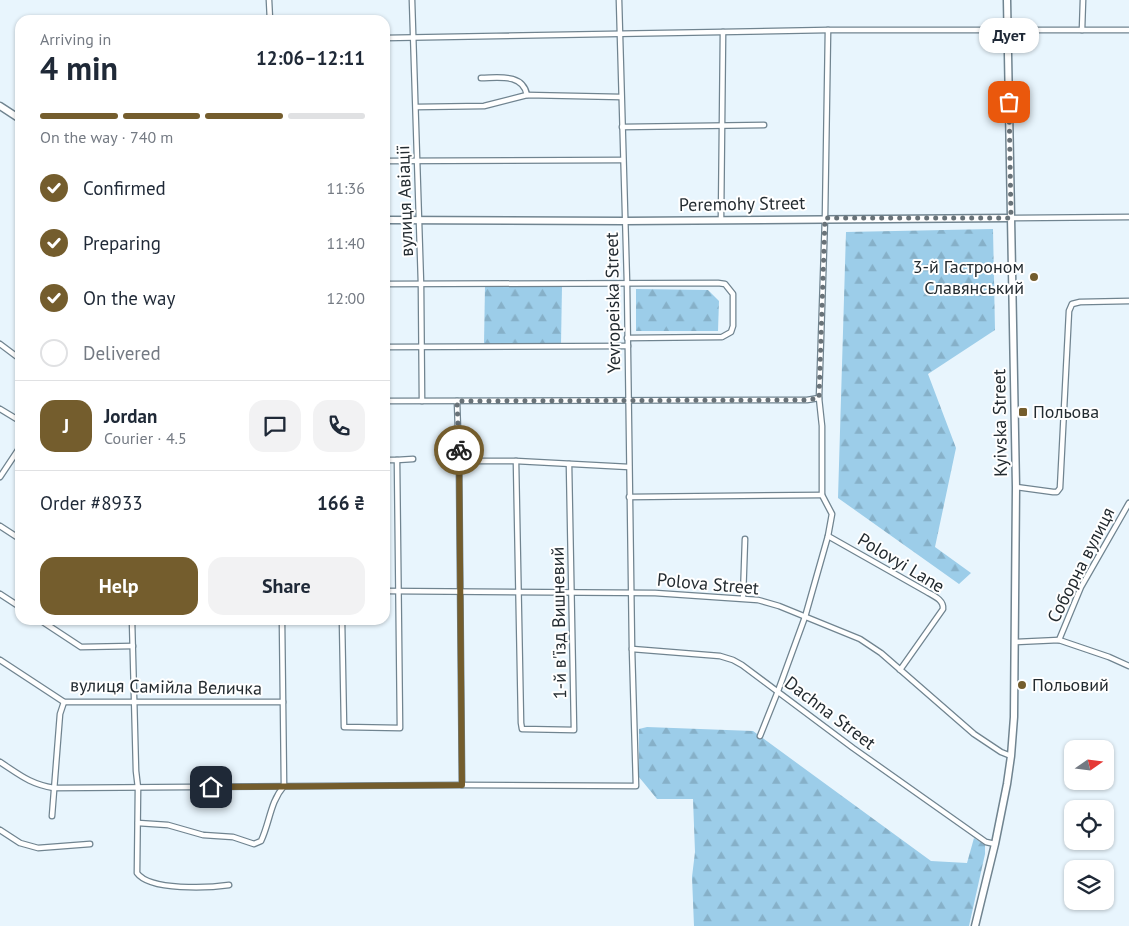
<!DOCTYPE html>
<html lang="en">
<head>
<meta charset="utf-8">
<style>
  body { margin:0; font-family:"PT Sans",sans-serif; background:#f2f2f3; color:#1f2937; height:100vh; display:flex; flex-direction:column; font-size:19px; white-space:nowrap }
  * { box-sizing:border-box; margin:0 }
  p { font-size:16px; color:#747a83 }
  .icon { flex:none; width:28px; height:28px; fill:none; stroke:currentColor; stroke-width:2; stroke-linecap:round; stroke-linejoin:round }
  .map { position:relative; flex:1; overflow:hidden }
  .drawer { position:absolute; left:15px; top:15px; width:375px; height:610px; display:flex; flex-direction:column; background:#fff; border-radius:15px; box-shadow:0 1px 4px #0004 }
  .drawer>* { flex:none }
  .needle { width:32px; rotate:76deg }
  .controls { position:absolute; left:1064px; top:740px; display:grid; gap:10px }
  .controls a { display:grid; place-items:center; width:50px; height:50px; border-radius:10px; background:#fff; box-shadow:0 1px 4px #0004; font-size:25px }
  .pin { position:absolute; display:grid; place-items:center; width:42px; height:42px; color:#fff; margin:-21px; border-radius:10px; box-shadow:0 2px 8px #0006 }
  .courier { position:absolute; display:grid; place-items:center; width:50px; height:50px; margin:-25px; border:4px solid #745d2d; border-radius:50%; background:#fff; color:#222; box-shadow:0 1px 6px #0007 }
  .bubble { position:absolute; height:35px; border-radius:15px; background:#fff; box-shadow:0 1px 4px #0004; font-size:16px; font-weight:700; line-height:35px; text-align:center }
  .head em { font-style:normal; font-weight:700 }
  .head div { display:flex; flex-direction:column-reverse }
  .head { display:flex; align-items:center; justify-content:space-between; height:85px; padding:0 25px }
  h1 { font-size:32px; font-weight:700; line-height:38px }
  .bar { display:grid; grid-template-columns:repeat(4,1fr); gap:8px 5px; align-content:center; height:60px; padding:0 25px }
  .bar i { height:6px; border-radius:4px; background:#e0e1e3 }
  .bar .on { background:#745d2d }
  .bar p { grid-column:span 4 }
  .line { display:flex; align-items:center; gap:12px; padding:0 25px; border-top:1px solid #e0e1e3 }
  .line div { flex:1 }
  .round { display:grid; place-items:center; flex:none; width:52px; height:52px; border-radius:15px; background:#f2f2f3 }
  ol { padding:0 25px; list-style:none }
  li { display:flex; align-items:center; gap:15px; height:55px }
  li p { margin-inline-start:auto }
  li .icon { padding:5px; border-radius:50%; background:#745d2d; color:#fff; stroke-width:4 }
  li:last-child { color:#747a83 }
  li i { width:28px; height:28px; border:2px solid #e0e1e3; border-radius:50% }
  .primary-button { display:flex; gap:10px; margin-top:auto; padding:10px 25px }
  .primary-button a { flex:1; height:58px; border-radius:15px; background:#745d2d; color:#fff; font-size:20px; font-weight:700; line-height:58px; text-align:center }
  .primary-button a+a { background:#f2f2f3; color:#1f2937 }
  .map>svg:first-child { display:block }
  .forest { fill:url(#forest-firs) }
  .lines { fill:none; stroke-linecap:round; stroke-linejoin:round }
  .street-casing { stroke:#708490; stroke-width:7 }
  .secondary-casing { stroke:#708490; stroke-width:9 }
  .street { stroke:#fff; stroke-width:4.5 }
  .secondary { stroke:#fff; stroke-width:6 }
  .done { stroke:#687278; stroke-width:5; stroke-dasharray:0 9 }
  .route { stroke:#745d2d; stroke-width:6 }
  .poi-dot { fill:#745d2d; stroke:#fff; stroke-width:2 }
  .labels { text-anchor:middle; stroke-width:4; stroke-linejoin:round; paint-order:stroke }
  .street-label { font-size:18px; fill:#232b30; stroke:#fff }
  .poi-label { font-size:18px; fill:#232b30; stroke:#fff; text-anchor:start }
</style>
</head>
<body>
<div class="map">
<svg width="1129" height="926" viewBox="0 0 1129 926">
  <defs>
    <pattern id="forest-firs" width="22" height="20" patternUnits="userSpaceOnUse" patternTransform="scale(1.25)"><rect width="22" height="20" fill="#9ccde9"/><path d="M5 1l3.5 6h-7zM16 11l3.5 6h-7z" fill="#86b0c8"/></pattern>
  </defs>
  <rect width="100%" height="100%" fill="#e8f5fd"/>
  <g class="forest">
    <polygon points="993,229 995,330 928,374 956,448 935,547 971,573 959,584 838,498 846,232"/>
    <polygon points="485,286 562,286 561,344 484,344"/>
    <polygon points="636,289 708,290 719,301 718,331 636,331"/>
    <polygon points="647,727 753,731 931,861 967,863 974,838 985,845 985,854 969,926 694,926 692,877 695,852 693,799 657,799 639,777 639,729"/>
  </g>
  <g class="lines">
    <defs>
      <g id="street">
        <polyline points="269,0 270,20"/>
        <polyline points="412,0 421,284 422,401"/>
        <polyline points="1082,30 1083,0"/>
        <polyline points="385,38 828,30 1129,30"/>
        <path d="M481 78C498 78 523 73 527 95"/>
        <polyline points="416,107 484,106 527,95 621,97"/>
        <polyline points="622,127 764,125"/>
        <polyline points="385,161 623,160"/>
        <polyline points="1011,218 1129,217"/>
        <polyline points="721,219 723,32"/>
        <polyline points="385,284 718,283 725,284 733,294 733,326 731,332 722,337 627,338"/>
        <polyline points="0,344 20,359"/>
        <polyline points="385,347 628,346"/>
        <polyline points="385,401 807,400 819,398"/>
        <polyline points="457,401 459,461"/>
        <polyline points="0,409 20,421"/>
        <polyline points="397,460 413,459"/>
        <polyline points="516,461 521,723 522,729 574,730 569,464"/>
        <polyline points="0,477 20,447"/>
        <polyline points="1016,487 1053,492 1057,492 1060,488 1069,311 1072,304 1080,302 1129,301"/>
        <polyline points="629,497 822,495"/>
        <polyline points="0,526 20,539"/>
        <path d="M828 536 927 592C934 596 944 600 943 609L900 670"/>
        <polyline points="385,591 655,593 758,600 779,606 860,639 881,653 974,734 1001,752 1011,756"/>
        <polyline points="0,594 20,607"/>
        <polyline points="743,598 745,539"/>
        <polyline points="40,620 81,647 133,646"/>
        <path d="M132 620 136 771 138 788 137 873C150 891 209 888 229 885"/>
        <polyline points="342,620 344,727 400,728 397,460 385,460"/>
        <polyline points="1059,640 1081,587 1129,503"/>
        <polyline points="1015,642 1059,640 1109,657 1129,666"/>
        <polyline points="632,649 720,656 733,660 742,665 853,748 986,842 995,844"/>
        <polyline points="0,660 64,702 283,702"/>
        <polyline points="760,736 778,691 805,617 828,536 832,514 822,495 822,426 819,398 825,218 828,30"/>
        <path d="M0 762C20 775 30 784 54 788L462 785 636 786 632 649 627 283 619 0"/>
        <polyline points="462,785 459,461 516,461 629,467"/>
        <polyline points="52,816 60,714 64,702"/>
        <path d="M138 823 168 825 203 835 233 837 254 844 261 841C270 822 270 802 284 786L282 620"/>
        <polyline points="0,830 20,843 38,848 90,844"/>
      </g>
      <g id="secondary">
        <polyline points="0,106 20,119"/>
        <polyline points="385,220 625,221 1011,218"/>
        <polyline points="975,926 995,844 1007,784 1011,756 1014,717 1016,487 1007,0"/>
      </g>
    </defs>
    <use href="#street" class="street-casing"/>
    <use href="#secondary" class="secondary-casing"/>
    <use href="#street" class="street"/>
    <use href="#secondary" class="secondary"/>
  </g>
  <g class="lines">
    <polyline class="done" points="459,450 457,401 808,400 819,398 825,218 1011,218 1009,102"/>
    <polyline class="route" points="211,787 462,785 459,450"/>
  </g>
  <g class="poi-dot">
    <circle cx="1034" cy="277" r="5"/>
    <rect x="1018" y="407" width="10" height="10" rx="2.5"/>
    <circle cx="1022" cy="685" r="5"/>
  </g>
  <g class="labels">
    <g class="street-label">
      <text transform="translate(405 201) rotate(-92)" y="6">вулиця Авіації</text>
      <text transform="translate(742 204) rotate(-1)" y="6">Peremohy Street</text>
      <text transform="translate(613 303) rotate(-91)" y="6">Yevropeiska Street</text>
      <text transform="translate(1000 423) rotate(-91)" y="6">Kyivska Street</text>
      <text transform="translate(901 563) rotate(31)" y="6">Polovyi Lane</text>
      <text transform="translate(1081 565) rotate(-63)" y="6">Соборна вулиця</text>
      <text transform="translate(708 584) rotate(5)" y="6">Polova Street</text>
      <text transform="translate(559 623) rotate(-91)" y="6">1-й в'їзд Вишневий</text>
      <text transform="translate(166 687) rotate(1)" y="6">вулиця Самійла Величка</text>
      <text transform="translate(830 713) rotate(37)" y="6">Dachna Street</text>
    </g>
    <g class="poi-label">
      <text x="1024" y="273" text-anchor="end">3-й Гастроном<tspan x="1024" dy="21">Славянський</tspan></text>
      <text x="1033" y="418">Польова</text>
      <text x="1032" y="691">Польовий</text>
    </g>
  </g>
</svg>
<div class="controls">
<a><svg class="needle" viewBox="-14 -14 28 28"><path d="M0-13l5 13h-10z" fill="#e53935"/><path d="M0 13l5-13h-10z" fill="#747a83"/></svg></a>
<a><svg class="icon" aria-label="locate" viewBox="0 0 24 24"><circle cx="12" cy="12" r="6"/><path d="M12 2v4M12 18v4M2 12h4M18 12h4"/></svg></a>
<a><svg class="icon" aria-label="layers" viewBox="0 0 24 24"><path d="M12 4l9 5-9 5-9-5zM3 14l9 5 9-5"/></svg></a>
</div>
<div class="pin" style="left:1009px;top:102px;background:#ea580c"><svg class="icon" aria-label="bag" viewBox="0 0 24 24"><path d="M5 8h14l-1 12H6zM9 8a3 3 0 0 1 6 0"/></svg></div>
<div class="pin" style="left:211px;top:787px;background:#1f2937"><svg class="icon" aria-label="home" viewBox="0 0 24 24"><path d="M3 11l9-7 9 7M6 9v11h12V9"/></svg></div>
<div class="courier" style="left:459px;top:450px"><svg class="icon" aria-label="bike" viewBox="0 0 24 24"><circle cx="6" cy="16" r="4"/><circle cx="18" cy="16" r="4"/><path d="M6 16l4-8h5l3 8M10 8l3 8H6M13 5h3"/></svg></div>
<div class="bubble" style="left:979px;top:18px;width:60px">Дует</div>
<section class="drawer">
<div class="head"><div><h1>4 min</h1><p>Arriving in</p></div><em>12:06–12:11</em></div>
<div class="bar"><i class="on"></i><i class="on"></i><i class="on"></i><i></i><p>On the way · 740 m</p></div>
<ol>
<li><svg class="icon" aria-label="check" viewBox="0 0 24 24"><path d="M5 12l5 5 9-10"/></svg>Confirmed<p>11:36</p></li>
<li><svg class="icon" aria-label="check" viewBox="0 0 24 24"><path d="M5 12l5 5 9-10"/></svg>Preparing<p>11:40</p></li>
<li><svg class="icon" aria-label="check" viewBox="0 0 24 24"><path d="M5 12l5 5 9-10"/></svg>On the way<p>12:00</p></li>
<li><i></i>Delivered</li>
</ol>
<div class="line" style="height:90px"><b class="round" style="background:#745d2d;color:#fff">J</b><div><b>Jordan</b><p>Courier · 4.5</p></div><a class="round"><svg class="icon" aria-label="chat" viewBox="0 0 24 24"><path d="M4 5h16v11H9l-5 4z"/></svg></a><a class="round"><svg class="icon" aria-label="phone" viewBox="0 0 24 24"><path d="M5 4h4l2 5-3 2q2 4 5 5l2-3 5 2v4C11 20 4 13 5 4z"/></svg></a></div>
<div class="line" style="height:65px"><div>Order #8933</div><b>166 ₴</b></div>
<div class="primary-button"><a>Help</a><a>Share</a></div>
</section>
</div>
</body>
</html>
